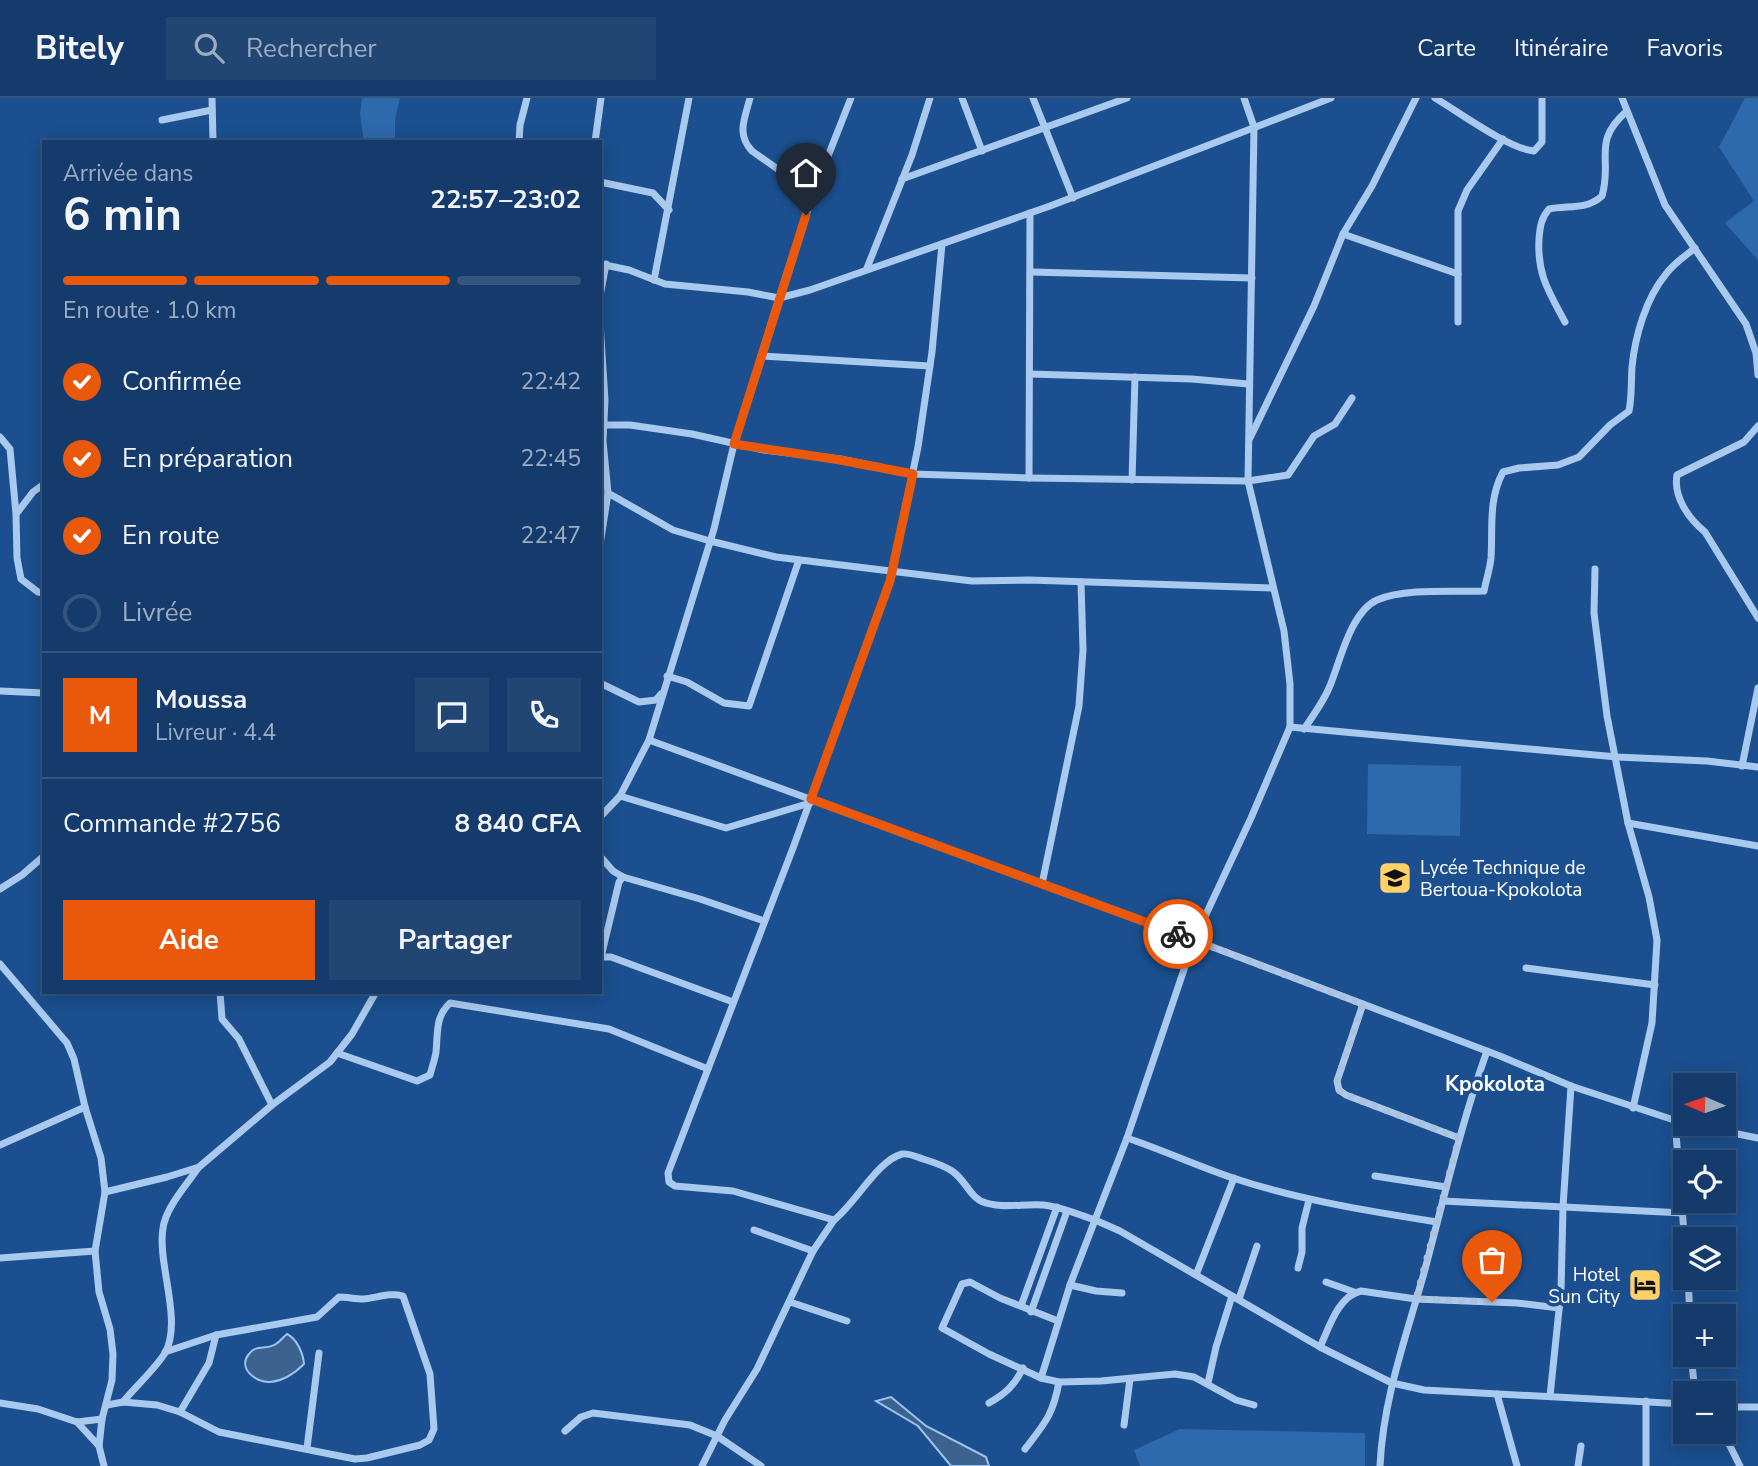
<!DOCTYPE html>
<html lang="fr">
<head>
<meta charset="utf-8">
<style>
  body { margin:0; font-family:"Nunito Sans",sans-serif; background:#214673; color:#f1f3f6; height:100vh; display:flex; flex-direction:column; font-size:26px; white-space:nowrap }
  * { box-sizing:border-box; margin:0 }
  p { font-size:23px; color:#9dadc1 }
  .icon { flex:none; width:38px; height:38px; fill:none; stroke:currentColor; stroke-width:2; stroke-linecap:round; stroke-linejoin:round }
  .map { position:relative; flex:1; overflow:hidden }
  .side { position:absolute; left:42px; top:42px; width:560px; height:854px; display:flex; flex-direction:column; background:#143b6b; border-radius:0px; box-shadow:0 4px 18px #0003,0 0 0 2px #33557e }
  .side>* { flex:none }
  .needle { width:46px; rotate:272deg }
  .buttons { position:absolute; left:1673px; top:975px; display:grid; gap:14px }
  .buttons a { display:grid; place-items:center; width:63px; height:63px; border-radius:0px; background:#143b6b; box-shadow:0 4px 18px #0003,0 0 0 2px #33557e; font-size:35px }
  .pin { position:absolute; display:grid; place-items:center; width:60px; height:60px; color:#fff; margin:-72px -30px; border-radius:50% 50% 50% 0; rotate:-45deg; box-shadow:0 0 7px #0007 }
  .pin .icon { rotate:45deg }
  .courier { position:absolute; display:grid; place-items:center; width:70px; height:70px; margin:-35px; border:5px solid #ea580c; border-radius:50%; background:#fff; color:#222; box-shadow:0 2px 9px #0007 }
  .head em { font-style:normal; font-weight:700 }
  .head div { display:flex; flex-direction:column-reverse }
  .head { display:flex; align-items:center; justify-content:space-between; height:119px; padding:0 21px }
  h1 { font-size:46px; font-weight:700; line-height:52px }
  .bar { display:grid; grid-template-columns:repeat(4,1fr); gap:10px 7px; align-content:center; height:84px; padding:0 21px }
  .bar i { height:9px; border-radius:5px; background:#33557e }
  .bar .active { background:#ea580c }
  .bar p { grid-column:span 4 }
  .line { display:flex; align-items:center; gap:18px; padding:0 21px; border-top:2px solid #33557e }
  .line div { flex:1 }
  .round { display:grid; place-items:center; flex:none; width:74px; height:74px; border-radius:0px; background:#214673 }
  ol { padding:0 21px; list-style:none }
  li { display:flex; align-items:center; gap:21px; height:77px }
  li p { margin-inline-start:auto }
  li .icon { padding:7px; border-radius:50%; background:#ea580c; color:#fff; stroke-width:4 }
  li:last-child { color:#9dadc1 }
  li i { width:38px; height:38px; border:4px solid #33557e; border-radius:50% }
  .action { display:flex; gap:14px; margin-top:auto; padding:14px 21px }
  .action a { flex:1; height:80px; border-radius:0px; background:#ea580c; color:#fff; font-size:28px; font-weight:700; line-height:80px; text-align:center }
  .action a+a { background:#214673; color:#f1f3f6 }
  header { display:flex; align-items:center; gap:42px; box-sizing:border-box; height:98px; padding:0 35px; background:#143b6b; border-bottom:2px solid #33557e }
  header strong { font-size:33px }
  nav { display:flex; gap:38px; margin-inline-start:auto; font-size:24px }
  .search { width:490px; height:63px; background:#214673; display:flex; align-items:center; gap:18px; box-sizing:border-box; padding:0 24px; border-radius:0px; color:#9dadc1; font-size:26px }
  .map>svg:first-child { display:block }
  .green { fill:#2e69ad }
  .water { fill:#3c6290; stroke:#9cc4f0; stroke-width:2 }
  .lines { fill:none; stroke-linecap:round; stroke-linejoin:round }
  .street { stroke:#a9c9ee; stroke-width:7 }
  .done { stroke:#afc1d8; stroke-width:7; stroke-dasharray:0 12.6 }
  .route { stroke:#ea580c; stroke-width:9 }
  .labels { text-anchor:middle; stroke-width:7; stroke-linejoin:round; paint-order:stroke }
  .poi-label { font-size:19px; fill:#fff; stroke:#1b4f8f; text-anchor:start }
  .neighbourhood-label { font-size:21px; font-weight:bold; fill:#fff; stroke:#1b4f8f }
</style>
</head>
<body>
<header>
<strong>Bitely</strong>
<div class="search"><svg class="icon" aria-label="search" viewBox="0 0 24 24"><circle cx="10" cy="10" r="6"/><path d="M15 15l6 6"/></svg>Rechercher</div>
<nav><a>Carte</a><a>Itinéraire</a><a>Favoris</a></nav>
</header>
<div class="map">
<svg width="1758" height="1368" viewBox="0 0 1758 1368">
  <rect width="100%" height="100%" fill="#1b4f8f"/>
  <g class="green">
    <polygon points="362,0 400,0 395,22 395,44 364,44 360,16"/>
    <polygon points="1745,0 1758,0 1758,162 1725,125 1754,103 1719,49"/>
    <polygon points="1368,666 1461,668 1460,738 1367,736"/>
    <polygon points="1180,1331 1365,1335 1365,1368 1140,1368 1134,1352"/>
  </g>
  <g class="water">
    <path d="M287 1236C297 1241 303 1255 304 1266 295 1275 284 1283 270 1284 256 1285 237 1270 249 1256 256 1246 265 1252 274 1247 279 1245 283 1239 287 1236Z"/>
    <polygon points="891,1299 926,1328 986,1359 989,1368 951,1368 918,1328 876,1303"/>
  </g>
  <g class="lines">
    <g class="street">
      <polyline points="212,0 213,44"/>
      <path d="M750 0C745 20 736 36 752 53L813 96"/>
      <polyline points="962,0 982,53"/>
      <polyline points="1033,0 1073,100"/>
      <polyline points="1244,0 1254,29 1248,383 1284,533 1290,586 1290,629 1251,720 1194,842 1127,1040 1095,1122 1120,1133 1320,1249 1392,1285 1424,1292 1685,1306"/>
      <path d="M1435 0C1459 14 1509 51 1534 53L1542 44V0"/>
      <polyline points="1622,0 1665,107 1746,226 1756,255 1758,277"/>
      <polyline points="162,22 212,12"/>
      <polyline points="519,44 520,27 527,0"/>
      <polyline points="595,44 601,0"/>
      <polyline points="902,81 1127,0"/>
      <polyline points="600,84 653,95 669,112"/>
      <polyline points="1343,136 1458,176"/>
      <polyline points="600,166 629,172 665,186 748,194 779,200 813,96 851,0"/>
      <polyline points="867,170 912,57 930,0"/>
      <polyline points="1032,174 1252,180"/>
      <polyline points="654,182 689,0"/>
      <polyline points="600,198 606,166"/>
      <polyline points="1458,224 1458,113 1467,92 1503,41"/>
      <path d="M1565 224C1549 194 1537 177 1539 141 1540 129 1541 120 1549 111 1568 107 1587 112 1602 98 1613 61 1591 44 1627 13"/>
      <polyline points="600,225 605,302 603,343 608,395 600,447"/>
      <polyline points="761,258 930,268"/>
      <polyline points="1030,276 1192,281 1248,286"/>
      <polyline points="600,327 630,327 692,336 764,352 840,361 913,376 1029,380 1248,383 1288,377 1314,338 1335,326 1352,300"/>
      <path d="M1758 328 1744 344 1677 377C1673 399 1689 421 1705 434L1758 520"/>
      <polyline points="0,339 10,351 16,416 17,460 21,481 38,494 44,495"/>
      <polyline points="1250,340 1314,208 1343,136 1372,88 1416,0"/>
      <polyline points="1029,380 1030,115"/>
      <polyline points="1132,382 1135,279"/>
      <polyline points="608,395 673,432 710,443 776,459 972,483 1029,482 1273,490"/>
      <polyline points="17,415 33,394 44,386"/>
      <polyline points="1595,471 1594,515 1607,618 1628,725 1649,799 1657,842 1652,925 1633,1010"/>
      <polyline points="667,578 687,584 724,605 749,608 799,462"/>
      <polyline points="600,585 639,604 656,602 661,596"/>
      <polyline points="0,593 44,595"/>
      <polyline points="1290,629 1617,659 1707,663 1758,669"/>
      <path d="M1304 631C1313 618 1323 604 1329 590 1340 565 1350 514 1377 502 1405 490 1454 494 1484 493 1486 482 1490 471 1491 460 1493 430 1488 402 1503 374L1519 370 1558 367 1579 359 1610 327 1629 313C1632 299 1631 283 1632 269 1635 238 1646 200 1666 176 1674 165 1685 158 1695 150"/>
      <polyline points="649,642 1194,842 1500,958 1571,988 1683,1025 1758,1040"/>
      <polyline points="1742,668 1758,590"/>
      <polyline points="620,698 726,730 810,705"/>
      <polyline points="600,719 620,698 649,642 714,431 734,346 779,200 810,192 1050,108 1331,0"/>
      <polyline points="1628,725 1758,748"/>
      <polyline points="600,758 613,773 623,779 700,801 764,823"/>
      <polyline points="1042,786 1079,608 1083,552 1081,484"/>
      <polyline points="0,791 22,777 44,758"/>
      <polyline points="600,859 611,859 733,904"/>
      <polyline points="601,859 619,784 623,779"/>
      <polyline points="0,866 67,945 74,961 85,1009 101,1060 105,1094 95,1153 99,1194 110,1231 113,1256 112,1282 102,1321 99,1348 104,1368"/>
      <polyline points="1526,870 1655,887"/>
      <polyline points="220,894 222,921 239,941 272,1007"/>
      <polyline points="1363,906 1337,983 1339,992 1346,997 1459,1040"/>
      <path d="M337 955 417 983 430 977C432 969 435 961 436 954 438 935 435 919 450 905L609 931 708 971"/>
      <polyline points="1675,1023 1685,1147"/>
      <path d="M1127 1040C1163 1052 1197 1068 1233 1080 1299 1102 1368 1113 1437 1124"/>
      <polyline points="0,1047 85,1009"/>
      <polyline points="1375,1078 1446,1089"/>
      <polyline points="105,1094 167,1079 199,1069 272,1007 330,964 352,936 376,894"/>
      <polyline points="1443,1103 1683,1115"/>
      <path d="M834 1122C855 1106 878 1062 902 1056 909 1055 917 1059 923 1061 933 1064 943 1067 952 1073 966 1082 970 1101 986 1105 1005 1111 1025 1105 1044 1107 1062 1109 1079 1117 1095 1122L1070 1187 1041 1280"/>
      <polyline points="754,1132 813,1153"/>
      <polyline points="0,1160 95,1153"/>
      <polyline points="1298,1170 1302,1154 1302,1130 1309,1102"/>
      <polyline points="1196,1177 1234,1080"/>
      <polyline points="1688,1180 1690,1218"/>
      <polyline points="1326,1184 1354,1194"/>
      <polyline points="1070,1187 1096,1193 1122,1195"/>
      <polyline points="1239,1201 1257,1148"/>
      <polyline points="790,1204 847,1223"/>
      <polyline points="1021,1208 1057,1109"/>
      <polyline points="1031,1214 1067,1113"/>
      <polyline points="1058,1223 1000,1200 970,1184 962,1186 942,1230 989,1256 1041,1280 1059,1284 1101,1283 1175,1276 1194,1279 1236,1302 1254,1307"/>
      <path d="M1320 1249C1329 1230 1338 1198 1361 1193L1416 1201 1517 1205 1559 1210"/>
      <polyline points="1691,1256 1695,1295"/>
      <polyline points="1208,1285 1216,1249 1232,1198"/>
      <polyline points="1497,1296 1517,1368"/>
      <polyline points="1550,1298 1561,1193 1563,1109 1571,988"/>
      <polyline points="1646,1303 1646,1368"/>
      <path d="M123 1304C135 1289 155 1271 165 1255 183 1223 157 1166 163 1130 166 1109 186 1088 198 1070"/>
      <polyline points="0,1305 38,1311 77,1324 102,1321"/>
      <path d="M989 1305C1005 1296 1015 1287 1023 1270"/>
      <path d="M107 1307 123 1304 157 1307 180 1314 219 1334 355 1361 367 1360 420 1347 429 1342 434 1331 430 1276 403 1198C389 1194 377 1200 363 1201 355 1201 347 1199 339 1199L317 1219 216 1237 165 1254"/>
      <polyline points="1724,1309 1758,1309"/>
      <polyline points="180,1314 209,1265 216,1237"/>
      <polyline points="77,1324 99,1348"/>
      <polyline points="1124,1327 1130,1281"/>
      <polyline points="565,1333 581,1319 593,1315 690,1327 717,1338 761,1368"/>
      <polyline points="1723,1334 1740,1368"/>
      <polyline points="307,1350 319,1255"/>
      <path d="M1025 1351C1045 1325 1053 1317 1059 1284"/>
      <polyline points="702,1368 725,1322 757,1271 813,1153 834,1122 733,1093 675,1088 669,1084 668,1075 793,750 890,483 918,349 932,254 942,146"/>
      <path d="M1380 1368C1383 1301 1406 1239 1424 1175 1444 1100 1461 1026 1487 953"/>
      <polyline points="1578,1368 1581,1348"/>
    </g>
  </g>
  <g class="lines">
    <polyline class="done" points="1178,836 1363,906 1337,983 1339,992 1346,997 1459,1040 1416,1201 1492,1204"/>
    <polyline class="route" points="806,117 734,346 840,362 913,376 890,483 811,701 1178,836"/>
  </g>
  <defs>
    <symbol id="school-square" viewBox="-11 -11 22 22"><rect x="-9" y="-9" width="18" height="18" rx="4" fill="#ffd166" stroke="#1b4f8f"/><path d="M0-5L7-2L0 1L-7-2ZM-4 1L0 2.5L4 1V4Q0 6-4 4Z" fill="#111"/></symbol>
    <symbol id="hotel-square" viewBox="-11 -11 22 22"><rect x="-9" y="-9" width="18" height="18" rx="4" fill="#ffd166" stroke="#1b4f8f"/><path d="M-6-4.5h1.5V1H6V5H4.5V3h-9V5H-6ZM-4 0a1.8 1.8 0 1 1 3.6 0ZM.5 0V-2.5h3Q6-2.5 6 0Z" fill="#111"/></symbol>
  </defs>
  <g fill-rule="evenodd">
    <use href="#school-square" x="1376" y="761" width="38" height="38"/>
    <use href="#hotel-square" x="1626" y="1168" width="38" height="38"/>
  </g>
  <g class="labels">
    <g class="poi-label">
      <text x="1420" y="776">Lycée Technique de<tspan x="1420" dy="22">Bertoua-Kpokolota</tspan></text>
      <text x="1620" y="1183" text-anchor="end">Hotel<tspan x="1620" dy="22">Sun City</tspan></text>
    </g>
    <g class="neighbourhood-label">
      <text x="1495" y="993">Kpokolota</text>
    </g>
  </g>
</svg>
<div class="buttons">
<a><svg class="needle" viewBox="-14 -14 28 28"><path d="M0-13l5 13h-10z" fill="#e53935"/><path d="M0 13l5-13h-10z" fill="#9dadc1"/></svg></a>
<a><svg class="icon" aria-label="locate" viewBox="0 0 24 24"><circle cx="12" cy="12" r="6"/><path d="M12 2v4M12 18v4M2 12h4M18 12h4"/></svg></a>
<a><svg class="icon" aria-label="layers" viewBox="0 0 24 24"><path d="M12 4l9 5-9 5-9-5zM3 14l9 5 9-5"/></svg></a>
<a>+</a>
<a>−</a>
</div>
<div class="pin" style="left:1492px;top:1204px;background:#ea580c"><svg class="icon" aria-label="bag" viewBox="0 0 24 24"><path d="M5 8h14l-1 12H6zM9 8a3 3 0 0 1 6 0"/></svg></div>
<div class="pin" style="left:806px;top:117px;background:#1f2937"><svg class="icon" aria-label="home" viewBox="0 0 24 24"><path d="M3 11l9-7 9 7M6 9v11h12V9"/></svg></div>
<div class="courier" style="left:1178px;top:836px"><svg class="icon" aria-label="bike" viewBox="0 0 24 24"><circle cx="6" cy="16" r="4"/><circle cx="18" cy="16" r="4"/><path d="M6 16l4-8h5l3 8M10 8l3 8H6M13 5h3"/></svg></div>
<section class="side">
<div class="head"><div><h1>6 min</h1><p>Arrivée dans</p></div><em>22:57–23:02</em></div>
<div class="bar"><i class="active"></i><i class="active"></i><i class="active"></i><i></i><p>En route · 1.0 km</p></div>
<ol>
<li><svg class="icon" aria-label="check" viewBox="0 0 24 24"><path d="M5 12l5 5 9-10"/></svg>Confirmée<p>22:42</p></li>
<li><svg class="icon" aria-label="check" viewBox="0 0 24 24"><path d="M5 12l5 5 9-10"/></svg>En préparation<p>22:45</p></li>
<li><svg class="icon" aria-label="check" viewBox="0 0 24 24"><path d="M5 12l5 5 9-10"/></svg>En route<p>22:47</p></li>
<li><i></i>Livrée</li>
</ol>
<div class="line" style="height:126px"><b class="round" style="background:#ea580c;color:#fff">M</b><div><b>Moussa</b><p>Livreur · 4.4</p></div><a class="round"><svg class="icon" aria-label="chat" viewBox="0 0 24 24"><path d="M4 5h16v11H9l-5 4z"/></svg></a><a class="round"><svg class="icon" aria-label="phone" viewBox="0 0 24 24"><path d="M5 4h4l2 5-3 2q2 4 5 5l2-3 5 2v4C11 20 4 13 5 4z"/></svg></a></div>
<div class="line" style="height:91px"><div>Commande #2756</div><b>8 840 CFA</b></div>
<div class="action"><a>Aide</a><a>Partager</a></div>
</section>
</div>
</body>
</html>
